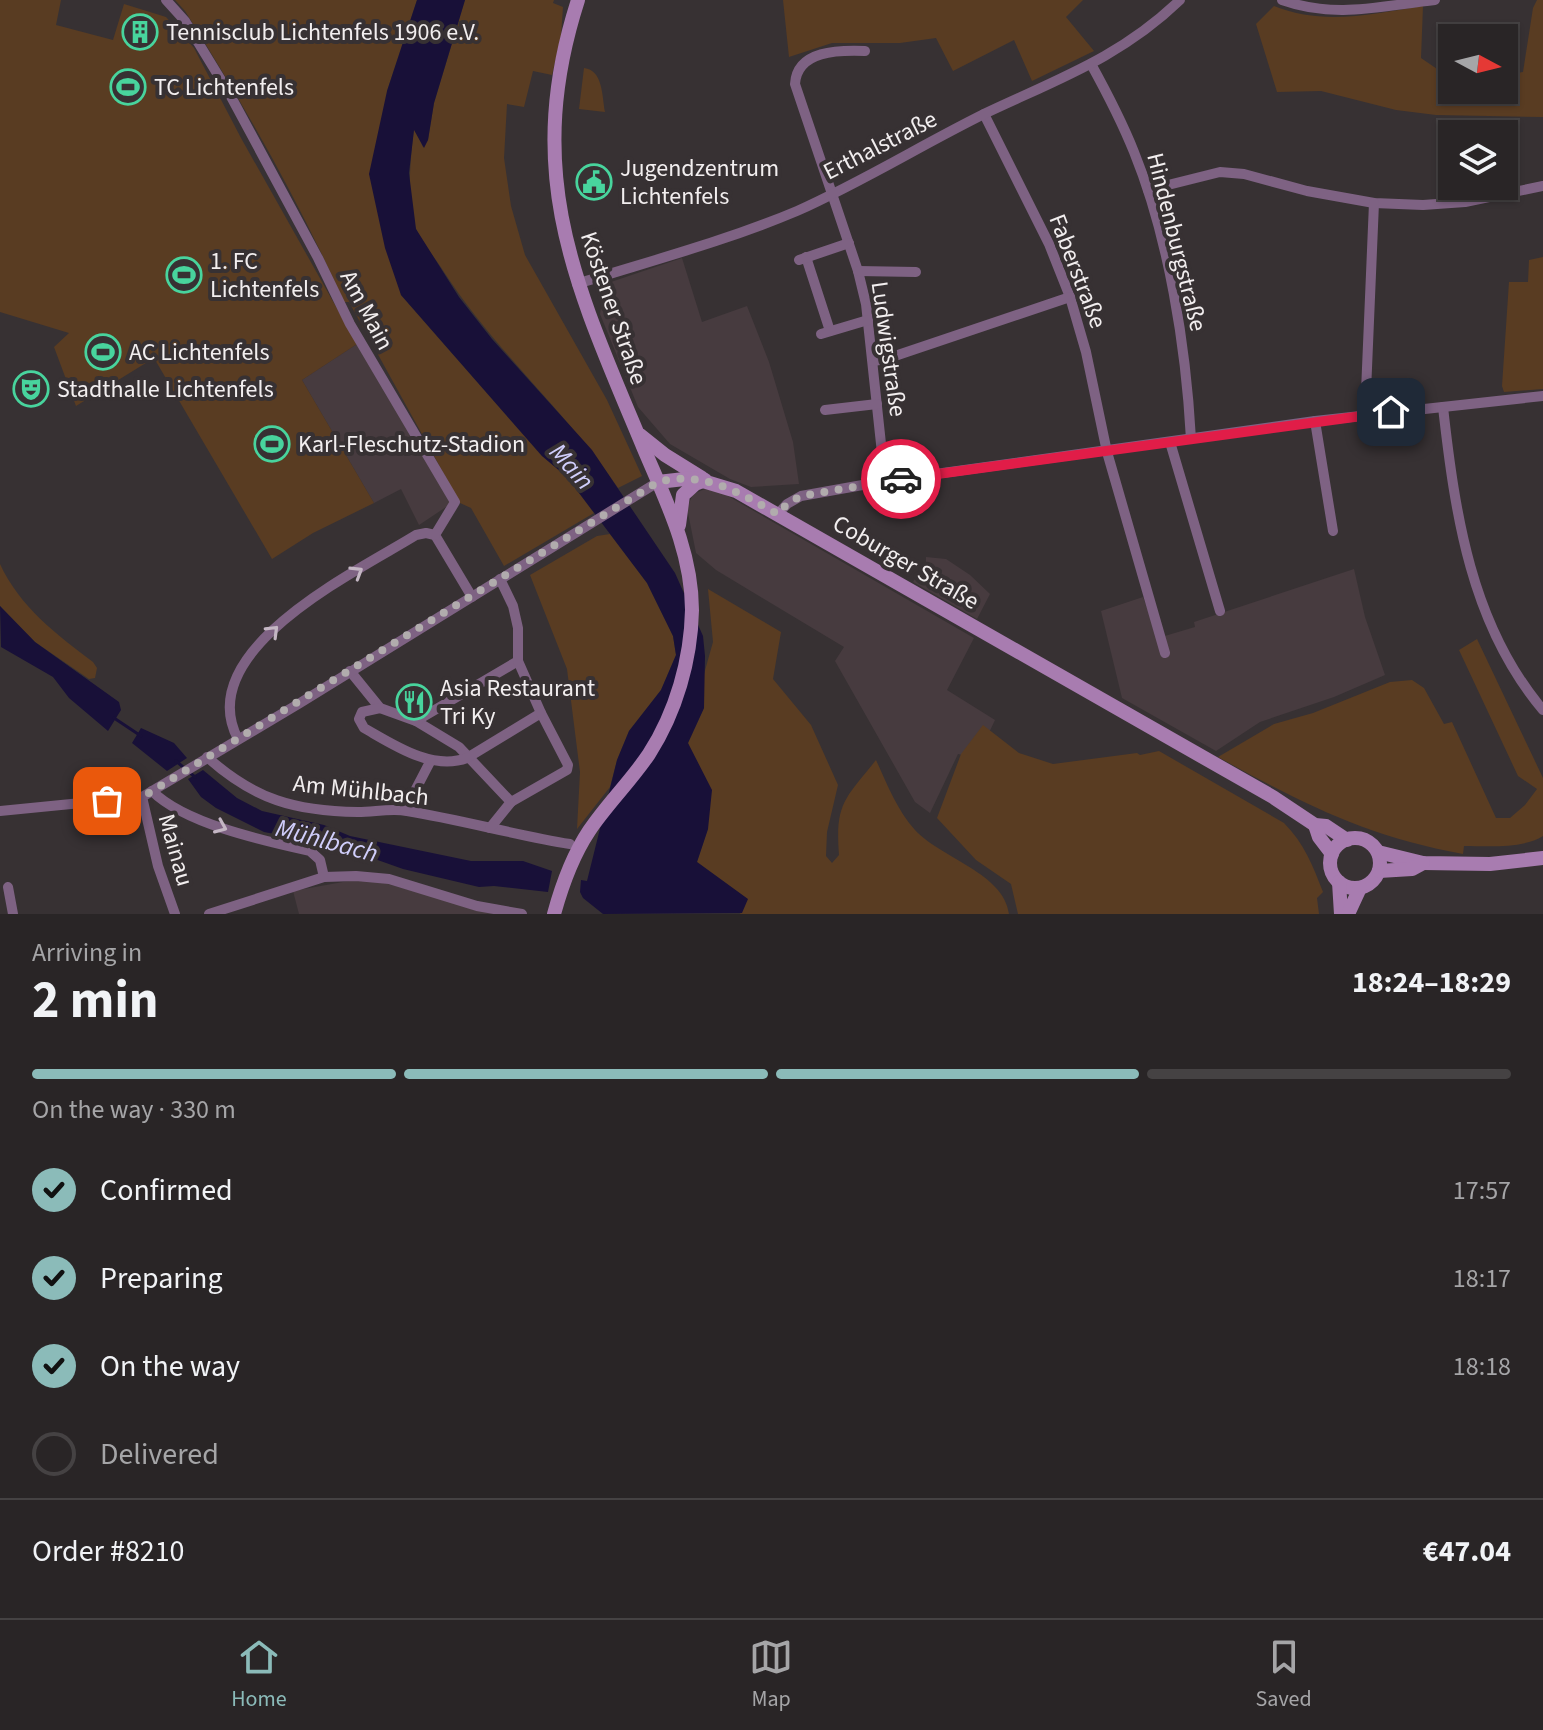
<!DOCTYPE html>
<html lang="en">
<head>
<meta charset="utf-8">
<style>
  body { margin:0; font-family:"Source Sans 3",sans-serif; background:#312d2e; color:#f1f3f6; height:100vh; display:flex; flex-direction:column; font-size:30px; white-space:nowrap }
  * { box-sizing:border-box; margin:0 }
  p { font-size:26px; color:#a5a5a7 }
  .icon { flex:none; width:44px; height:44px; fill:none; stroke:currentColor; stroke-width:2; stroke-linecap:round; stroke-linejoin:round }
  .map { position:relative; height:914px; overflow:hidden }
  .drawer { display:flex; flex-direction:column; background:#292526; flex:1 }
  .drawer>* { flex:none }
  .needle { width:52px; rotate:97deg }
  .controls { position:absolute; left:1438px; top:24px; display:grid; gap:16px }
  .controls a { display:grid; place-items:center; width:80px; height:80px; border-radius:0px; background:#292526; box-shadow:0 2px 6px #0004,0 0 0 2px #454243; font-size:40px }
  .pin { position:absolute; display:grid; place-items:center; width:68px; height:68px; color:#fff; margin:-34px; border-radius:16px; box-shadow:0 4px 12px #0006 }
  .courier { position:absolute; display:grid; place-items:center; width:80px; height:80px; margin:-40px; border:6px solid #e11d48; border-radius:50%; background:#fff; color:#222; box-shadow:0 2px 10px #0007 }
  .summary em { font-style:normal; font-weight:700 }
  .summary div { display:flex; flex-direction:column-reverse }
  .summary { display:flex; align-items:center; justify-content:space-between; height:136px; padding:0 32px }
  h1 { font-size:52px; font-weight:700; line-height:60px }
  .bar { display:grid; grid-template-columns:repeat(4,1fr); gap:12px 8px; align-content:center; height:96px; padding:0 32px }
  .bar i { height:10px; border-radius:6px; background:#454243 }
  .bar .current { background:#8bbbb9 }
  .bar p { grid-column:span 4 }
  .line { display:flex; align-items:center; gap:20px; padding:0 32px; border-top:2px solid #454243 }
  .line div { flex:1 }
  ol { padding:0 32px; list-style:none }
  li { display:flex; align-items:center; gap:24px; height:88px }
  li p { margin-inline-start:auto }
  li .icon { padding:8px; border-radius:50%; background:#8bbbb9; color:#111; stroke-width:4 }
  li:last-child { color:#a5a5a7 }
  li i { width:44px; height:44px; border:4px solid #454243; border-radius:50% }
  .dock { display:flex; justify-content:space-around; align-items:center; height:112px; border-top:2px solid #454243; background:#292526; font-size:22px; color:#a5a5a7 }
  .dock a { display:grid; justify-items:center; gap:4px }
  .dock .current { color:#8bbbb9 }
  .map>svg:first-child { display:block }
  .built { fill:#473b3f }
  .green { fill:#593c22 }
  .water { fill:#181038 }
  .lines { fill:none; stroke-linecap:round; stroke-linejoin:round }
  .stream { stroke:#181038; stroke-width:3 }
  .street { stroke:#7e6283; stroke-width:10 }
  .secondary { stroke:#a87cb0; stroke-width:14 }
  .oneway { stroke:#c4b6c4 }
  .done { stroke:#b1acad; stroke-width:8; stroke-dasharray:0 14.4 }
  .route { stroke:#e11d48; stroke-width:10 }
  .labels { text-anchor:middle; stroke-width:8; stroke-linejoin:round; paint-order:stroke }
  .poi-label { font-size:24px; fill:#f2eeef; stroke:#373133; text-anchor:start }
  .street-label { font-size:24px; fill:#f2eeef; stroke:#373133 }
  .water-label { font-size:26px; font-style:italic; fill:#d0cefb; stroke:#373133 }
</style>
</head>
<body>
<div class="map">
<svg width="1543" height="914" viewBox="0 0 1543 914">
  <rect width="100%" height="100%" fill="#373133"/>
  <g class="built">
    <polygon points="682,258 702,322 747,306 769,362 793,442 799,484 751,487 730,479 670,444 638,407 600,314 605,284"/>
    <polygon points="357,344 452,503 419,525 401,489 374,503 302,380"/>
    <polygon points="705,489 721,492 974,638 947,690 995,720 977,758 958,754 930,813 915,802 835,661 844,647 716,570 696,553 687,508 693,494"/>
    <polygon points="926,557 946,559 970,575 990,594 977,619 913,582 926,562"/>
    <polygon points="1354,569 1365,617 1385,675 1334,697 1260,722 1216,751 1122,698 1101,611 1143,597 1158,638 1195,627 1194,622"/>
    <polygon points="354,880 377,881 497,914 299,914 293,891"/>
  </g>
  <g class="green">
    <polygon points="0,0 61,0 56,25 113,40 124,4 166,17 194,48 241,138 357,344 302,380 374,503 313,533 272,559 154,358 76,406 54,347 69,333 0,312"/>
    <path d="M175 0H417L387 91 401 295 542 456 567 477 594 513 504 566 471 508 460 503 349 302H344C299 201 244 105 185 11Z"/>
    <path d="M465 0H554L553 3 563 7 561 36 552 75 533 71 524 107 507 104 504 158 511 206 525 255 607 400 642 476 618 488C566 411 495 351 444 272 436 259 424 246 417 231 405 207 411 154 414 128L423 147 428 140 434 103Z"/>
    <polygon points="783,0 1083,0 1066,17 1094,51 1032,81 1014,40 953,71 936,38 900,43 832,43 789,57"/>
    <path d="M1537 0H1543V117L1436 115 1396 110 1321 91 1277 92 1256 24 1274 6C1323 26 1372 14 1423 6L1421 58 1443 73 1452 74V90H1504V75L1523 72 1533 8Z"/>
    <path d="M584 68C603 70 602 96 605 112L579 109Z"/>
    <polygon points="1543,257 1543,389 1504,392 1502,386 1509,282 1528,282 1529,260"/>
    <polygon points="610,534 647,583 673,636 676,655 661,690 629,731 617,760 610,787 577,829 580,772 567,669 530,575 597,536"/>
    <path d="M0 564C20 607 56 634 93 662L97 668 95 678 89 679 35 642 0 606Z"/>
    <path d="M708 589 781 632 773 679 811 725 838 785 827 832 826 856 832 863 839 855C835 803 845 799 876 760 887 784 897 810 915 830 942 859 1004 873 1009 914H740L747 899 697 862 708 829 688 743 704 708V674L713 642Z"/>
    <path d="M1477 639 1543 778V836C1522 849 1489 846 1464 846L1463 854C1368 837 1301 803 1218 757L1274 724 1313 713 1390 682 1412 680 1424 688 1444 724 1452 722 1496 818H1510L1525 805 1537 789 1518 776 1459 650Z"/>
    <path d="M983 725 1019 753 1053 764 1137 753 1140 755 1159 751 1284 823C1304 843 1313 866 1323 892L1317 898 1319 914H1018L1011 884 976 860 937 818 961 754Z"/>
  </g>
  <g class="water">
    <polygon points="417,0 465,0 434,103 428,140 424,148 414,130 409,173 416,229 459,297 492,339 592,450 675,573 703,636 705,656 704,708 688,743 712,790 708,829 697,862 748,899 742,913 603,914 583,898 580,892 581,880 587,881 617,760 629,731 661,690 676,655 673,636 647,583 567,477 542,456 401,295 385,248 369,174 387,91"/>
    <polygon points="0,606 35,642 119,702 121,710 108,731 69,698 53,677 1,647"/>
    <polygon points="141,728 174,743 187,758 167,771 132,743"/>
    <polygon points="203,770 237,798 262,811 324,825 350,836 471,861 523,861 552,871 548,892 494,886 479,887 403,869 341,847 264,832 216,808 201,797 188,779"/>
  </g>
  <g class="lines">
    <g class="stream">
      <polyline points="114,718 141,736"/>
      <polyline points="176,761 195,777"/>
    </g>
    <g class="street">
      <polyline points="166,0 185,21 229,93 318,258 350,324 455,502 435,535 472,597"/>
      <path d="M1282 0C1335 19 1381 6 1435 0"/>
      <path d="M865 51C839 50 797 50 795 84L858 271 866 304 885 481"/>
      <path d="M1091 64C1107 93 1122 122 1134 152 1169 238 1186 347 1191 439"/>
      <polyline points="984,114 1049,244 1070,297 1086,352 1107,452 1165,653"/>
      <polyline points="1148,190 1220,172 1244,174 1307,191 1374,203 1423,205 1465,202 1543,186"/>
      <polyline points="806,257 830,331"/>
      <polyline points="799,260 849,243"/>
      <polyline points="858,271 916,272"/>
      <path d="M577 284C650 261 726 241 797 211 862 182 923 144 986 113 1058 79 1121 57 1180 0"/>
      <polyline points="821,334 868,320"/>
      <polyline points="873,361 886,359 1070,297"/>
      <path d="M1443 407C1455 514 1471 625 1543 710"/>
      <polyline points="825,410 877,404"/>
      <polyline points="1365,415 1374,203"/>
      <polyline points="1315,421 1333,531"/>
      <polyline points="1170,442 1220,611"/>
      <polyline points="778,514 787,504 801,496 885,481 1315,421 1543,396"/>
      <polyline points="350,671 380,708 416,721 459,747 511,802"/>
      <path d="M380 708 362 712 359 719 364 728C394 745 432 771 467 758L541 713"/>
      <polyline points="416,721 518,661"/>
      <path d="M238 739C191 650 358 571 416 535L426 533 435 535"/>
      <path d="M207 757C255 800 295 811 358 812 374 812 392 808 407 811 462 820 515 835 570 844"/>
      <path d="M152 791C185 824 265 841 310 851L320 860 324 877"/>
      <polyline points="142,797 158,866 175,914"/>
      <polyline points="405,810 431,760"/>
      <polyline points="0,811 142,797 300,703 658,482"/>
      <polyline points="490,828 511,802 567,770 568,765 541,713 518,661 518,628 513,606 500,579"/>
      <polyline points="8,887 13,914"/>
      <polyline points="209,914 324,877 356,876 389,879 477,906 522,914"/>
    </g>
    <g class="secondary">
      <polyline points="640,435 665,455 702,478"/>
      <polyline points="658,482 693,478 736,491 1273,797 1315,825 1326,826 1347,840"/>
      <polyline points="679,525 683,495 695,484 705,480"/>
      <polyline points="1315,825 1319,837 1332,854"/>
      <circle cx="1355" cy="863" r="25"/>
      <polyline points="1378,852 1423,863 1490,864 1543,858"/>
      <polyline points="1379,871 1412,869 1423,863"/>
      <polyline points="1339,882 1341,914"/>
      <path d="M554 914C562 885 573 855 589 831 607 804 631 781 649 754 676 712 691 660 692 610 692 552 666 501 644 449 577 288 521 177 578 0"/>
      <polyline points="1348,914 1360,888"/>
    </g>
  </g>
  <defs><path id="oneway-chevron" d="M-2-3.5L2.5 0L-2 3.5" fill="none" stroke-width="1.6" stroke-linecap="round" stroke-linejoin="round" transform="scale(2)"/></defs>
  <g class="oneway">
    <use href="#oneway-chevron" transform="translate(357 572) rotate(-32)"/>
    <use href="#oneway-chevron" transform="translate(273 631) rotate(-45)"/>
    <use href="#oneway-chevron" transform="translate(221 827) rotate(23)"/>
  </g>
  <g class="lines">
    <path class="done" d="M107 801 142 797 152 791 658 482C704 470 739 493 778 514L787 504 801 496 901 479"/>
    <polyline class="route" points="901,479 1391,412"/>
  </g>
  <defs>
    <symbol id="building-ring" viewBox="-11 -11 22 22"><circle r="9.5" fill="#373133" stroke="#48d49d" stroke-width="1.5"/><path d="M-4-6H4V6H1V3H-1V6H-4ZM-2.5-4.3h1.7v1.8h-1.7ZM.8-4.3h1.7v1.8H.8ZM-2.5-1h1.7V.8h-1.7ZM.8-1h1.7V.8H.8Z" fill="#48d49d"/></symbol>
    <symbol id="stadium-ring" viewBox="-11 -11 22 22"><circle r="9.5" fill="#373133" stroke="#48d49d" stroke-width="1.5"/><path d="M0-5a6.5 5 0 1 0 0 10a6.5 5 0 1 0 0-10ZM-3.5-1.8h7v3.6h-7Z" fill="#48d49d"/></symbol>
    <symbol id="civic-ring" viewBox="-11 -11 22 22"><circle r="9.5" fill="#373133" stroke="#48d49d" stroke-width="1.5"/><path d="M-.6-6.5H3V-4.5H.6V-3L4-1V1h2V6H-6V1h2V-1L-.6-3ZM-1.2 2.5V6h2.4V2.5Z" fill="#48d49d"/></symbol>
    <symbol id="theatre-ring" viewBox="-11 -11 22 22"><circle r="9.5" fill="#373133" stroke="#48d49d" stroke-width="1.5"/><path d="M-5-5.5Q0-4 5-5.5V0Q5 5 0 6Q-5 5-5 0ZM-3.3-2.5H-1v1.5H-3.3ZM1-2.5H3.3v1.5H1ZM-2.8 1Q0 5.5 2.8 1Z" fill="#48d49d"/></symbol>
    <symbol id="restaurant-ring" viewBox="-11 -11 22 22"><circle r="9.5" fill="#373133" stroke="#48d49d" stroke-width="1.5"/><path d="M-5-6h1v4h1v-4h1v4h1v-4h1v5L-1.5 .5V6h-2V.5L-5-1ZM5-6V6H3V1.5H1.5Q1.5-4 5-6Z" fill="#48d49d"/></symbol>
  </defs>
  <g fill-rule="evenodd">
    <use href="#building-ring" x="120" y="12" width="40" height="40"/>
    <use href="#stadium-ring" x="108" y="67" width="40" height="40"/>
    <use href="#civic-ring" x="574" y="162" width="40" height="40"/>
    <use href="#stadium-ring" x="164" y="255" width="40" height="40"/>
    <use href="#stadium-ring" x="83" y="332" width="40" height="40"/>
    <use href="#theatre-ring" x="11" y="369" width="40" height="40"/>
    <use href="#stadium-ring" x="252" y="424" width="40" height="40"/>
    <use href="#restaurant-ring" x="394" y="682" width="40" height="40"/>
  </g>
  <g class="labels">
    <g class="poi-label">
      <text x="166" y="40">Tennisclub Lichtenfels 1906 e.V.</text>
      <text x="154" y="95">TC Lichtenfels</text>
      <text x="620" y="176">Jugendzentrum<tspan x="620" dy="28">Lichtenfels</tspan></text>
      <text x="210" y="269">1. FC<tspan x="210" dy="28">Lichtenfels</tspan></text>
      <text x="129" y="360">AC Lichtenfels</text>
      <text x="57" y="397">Stadthalle Lichtenfels</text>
      <text x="298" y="452">Karl-Fleschutz-Stadion</text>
      <text x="440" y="696">Asia Restaurant<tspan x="440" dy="28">Tri Ky</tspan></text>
    </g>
    <g class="street-label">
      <text transform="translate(880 145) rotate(-27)" y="8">Erthalstraße</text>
      <text transform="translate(1177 242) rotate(76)" y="8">Hindenburgstraße</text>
      <text transform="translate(1078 271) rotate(69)" y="8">Faberstraße</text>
      <text transform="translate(614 308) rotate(71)" y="8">Köstener Straße</text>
      <text transform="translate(367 310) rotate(62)" y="8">Am Main</text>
      <text transform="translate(889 349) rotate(82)" y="8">Ludwigstraße</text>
      <text transform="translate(906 562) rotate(30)" y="8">Coburger Straße</text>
      <text transform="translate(361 790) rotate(6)" y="8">Am Mühlbach</text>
      <text transform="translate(176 850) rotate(74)" y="8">Mainau</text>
    </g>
    <g class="water-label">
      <text transform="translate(572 466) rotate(48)" y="9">Main</text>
      <text transform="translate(327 840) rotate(15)" y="9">Mühlbach</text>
    </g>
  </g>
</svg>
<div class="controls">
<a><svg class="needle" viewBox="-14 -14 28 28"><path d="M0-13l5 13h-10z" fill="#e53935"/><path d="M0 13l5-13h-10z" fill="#a5a5a7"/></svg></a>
<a><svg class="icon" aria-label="layers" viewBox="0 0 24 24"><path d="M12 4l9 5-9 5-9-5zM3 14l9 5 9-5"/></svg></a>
</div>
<div class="pin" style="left:107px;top:801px;background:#ea580c"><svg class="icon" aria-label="bag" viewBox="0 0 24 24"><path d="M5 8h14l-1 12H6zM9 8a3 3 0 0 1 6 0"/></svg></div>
<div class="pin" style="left:1391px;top:412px;background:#1f2937"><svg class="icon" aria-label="home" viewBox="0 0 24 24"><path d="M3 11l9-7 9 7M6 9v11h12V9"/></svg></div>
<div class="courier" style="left:901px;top:479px"><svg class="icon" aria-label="car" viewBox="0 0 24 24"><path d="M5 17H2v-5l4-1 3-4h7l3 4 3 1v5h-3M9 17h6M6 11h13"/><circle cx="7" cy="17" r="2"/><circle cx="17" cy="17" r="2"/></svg></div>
</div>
<section class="drawer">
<div class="summary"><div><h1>2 min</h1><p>Arriving in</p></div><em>18:24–18:29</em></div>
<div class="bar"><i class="current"></i><i class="current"></i><i class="current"></i><i></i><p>On the way · 330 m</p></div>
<ol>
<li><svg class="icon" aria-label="check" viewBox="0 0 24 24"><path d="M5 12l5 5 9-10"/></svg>Confirmed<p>17:57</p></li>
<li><svg class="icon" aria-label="check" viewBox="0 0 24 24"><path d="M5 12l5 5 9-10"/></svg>Preparing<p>18:17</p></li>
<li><svg class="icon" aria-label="check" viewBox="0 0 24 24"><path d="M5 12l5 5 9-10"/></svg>On the way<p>18:18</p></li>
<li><i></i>Delivered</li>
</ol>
<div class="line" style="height:104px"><div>Order #8210</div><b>€47.04</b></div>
</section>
<nav class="dock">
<a class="current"><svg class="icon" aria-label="home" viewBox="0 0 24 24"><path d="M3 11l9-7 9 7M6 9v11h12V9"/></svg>Home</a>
<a><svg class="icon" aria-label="map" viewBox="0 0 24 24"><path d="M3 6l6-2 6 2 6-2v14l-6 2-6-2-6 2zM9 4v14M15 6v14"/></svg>Map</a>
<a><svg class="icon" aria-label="saved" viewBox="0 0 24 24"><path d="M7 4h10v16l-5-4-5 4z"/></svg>Saved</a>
</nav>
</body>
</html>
